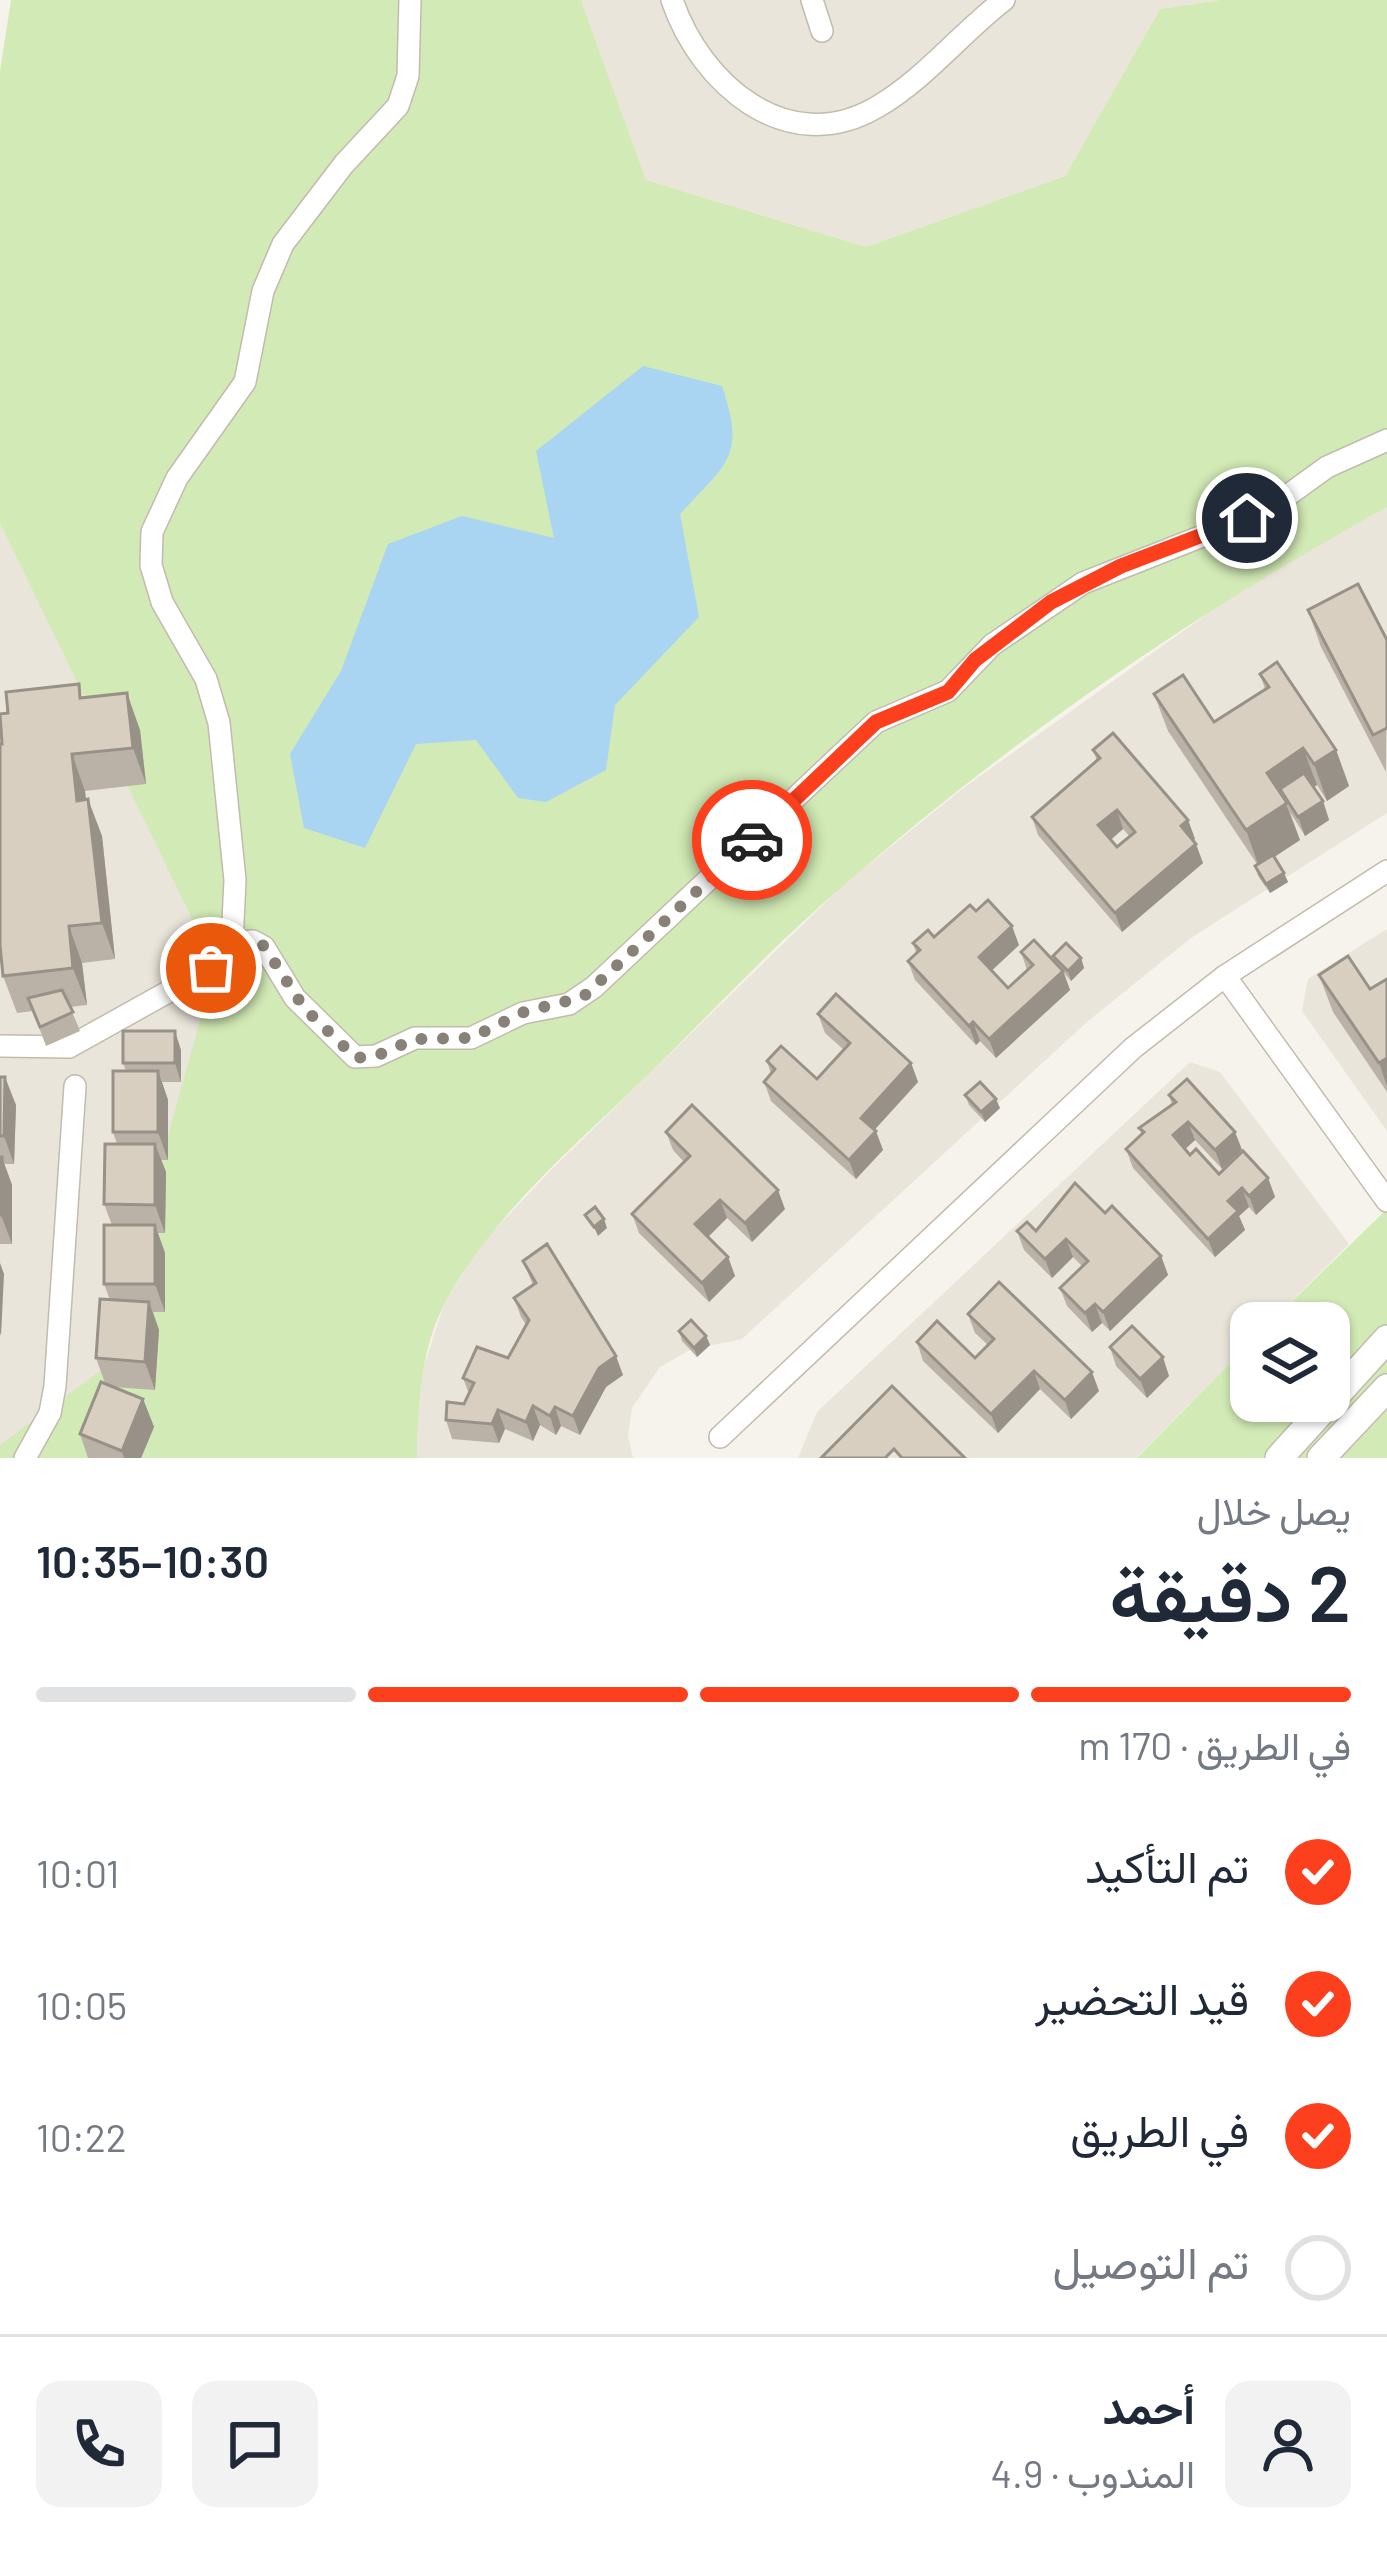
<!DOCTYPE html>
<html lang="ar">
<head>
<meta charset="utf-8">
<style>
  body { margin:0; font-family:Barlow,Vazirmatn,sans-serif; background:#f2f2f3; color:#1f2937; direction:rtl; height:100vh; display:flex; flex-direction:column; font-size:45px; white-space:nowrap }
  * { box-sizing:border-box; margin:0 }
  p { font-size:39px; color:#747a83 }
  .icon { flex:none; width:66px; height:66px; fill:none; stroke:currentColor; stroke-width:2; stroke-linecap:round; stroke-linejoin:round }
  .map { position:relative; height:1458px; overflow:hidden; direction:ltr }
  .details { display:flex; flex-direction:column; background:#fff; flex:1 }
  .details>* { flex:none }
  .controls { position:absolute; left:1230px; top:1302px; display:grid; gap:24px }
  .controls a { display:grid; place-items:center; width:120px; height:120px; border-radius:24px; background:#fff; box-shadow:0 3px 9px #0004; font-size:60px }
  .pin { position:absolute; display:grid; place-items:center; width:102px; height:102px; color:#fff; margin:-51px; border:6px solid #fff; border-radius:50%; box-shadow:0 3px 12px #0007 }
  .courier { position:absolute; display:grid; place-items:center; width:120px; height:120px; margin:-60px; border:9px solid #fc3f1d; border-radius:50%; background:#fff; color:#222; box-shadow:0 3px 15px #0007 }
  .summary em { font-style:normal; font-weight:600 }
  .summary div { display:flex; flex-direction:column-reverse }
  .summary { display:flex; align-items:center; justify-content:space-between; height:204px; padding:0 36px }
  h1 { font-size:78px; font-weight:600; line-height:90px }
  .bar { display:grid; grid-template-columns:repeat(4,1fr); gap:18px 12px; align-content:center; height:144px; padding:0 36px }
  .bar i { height:15px; border-radius:9px; background:#e0e1e3 }
  .bar .on { background:#fc3f1d }
  .bar p { grid-column:span 4 }
  .line { display:flex; align-items:center; gap:30px; padding:0 36px; border-top:3px solid #e0e1e3 }
  .line div { flex:1 }
  .round { display:grid; place-items:center; flex:none; width:126px; height:126px; border-radius:24px; background:#f2f2f3 }
  ol { padding:0 36px; list-style:none }
  li { display:flex; align-items:center; gap:36px; height:132px }
  li p { margin-inline-start:auto }
  li .icon { padding:12px; border-radius:50%; background:#fc3f1d; color:#fff; stroke-width:4 }
  li:last-child { color:#747a83 }
  li i { width:66px; height:66px; border:6px solid #e0e1e3; border-radius:50% }
  .map>svg:first-child { display:block }
  .residential { fill:#eae5da }
  .green { fill:#d2eab5 }
  .water { fill:#a9d4f2 }
  .lines { fill:none; stroke-linecap:round; stroke-linejoin:round }
  .minor-casing { stroke:#c2bbae; stroke-width:24 }
  .tertiary-casing { stroke:#c2bbae; stroke-width:30 }
  .minor { stroke:#fff; stroke-width:21 }
  .tertiary { stroke:#fff; stroke-width:27 }
  .wall { fill:#bab2a6; fill-rule:evenodd }
  .shaded-wall { fill:#979187 }
  .building { fill:#d8cfc1; stroke:#979187; stroke-width:3; fill-rule:evenodd }
  .done { stroke:#878178; stroke-width:12; stroke-dasharray:0 21.6 }
  .route { stroke:#fc3f1d; stroke-width:15 }
</style>
</head>
<body>
<div class="map">
<svg width="1387" height="1458" viewBox="0 0 1387 1458">
  <rect width="100%" height="100%" fill="#f6f3ec"/>
  <g class="residential">
    <polygon points="581,0 1220,0 1160,9 1065,176 866,247 646,180"/>
    <polygon points="0,454 226,869 189,1391 0,1458"/>
    <polygon points="1387,507 1387,813 1191,938 1087,1022 742,1339 690,1350 660,1367 632,1408 628,1436 633,1458 417,1458 418,1385 444,1304 479,1246 552,1169 841,887 962,789 1260,576"/>
    <polygon points="1387,929 1387,1131 1302,1011 1308,979"/>
    <polygon points="1190,1062 1220,1072 1349,1244 1270,1323 1251,1323 1251,1342 1136,1458 798,1458 817,1412"/>
  </g>
  <g class="green">
    <path d="M11 0H581L646 180 866 247 1065 176 1160 9 1220 0H1387V507C1194 613 1009 741 843 886 774 945 711 1013 647 1076 576 1145 495 1212 447 1299 420 1348 418 1404 417 1458H0V1445L104 1368 215 966 0 523V71Z"/>
    <polygon points="1387,1209 1387,1458 1137,1458 1251,1342 1251,1401 1329,1401 1329,1323 1270,1323"/>
  </g>
  <path class="water" d="M643 366 722 386C746 457 727 463 680 514L699 617 615 705 606 770 546 802 518 798 476 740 416 744 365 848 304 828 290 754 341 671 388 544 462 516 554 538 536 451Z"/>
  <g class="lines">
    <defs>
      <g id="minor">
        <path d="M672 0C700 83 787 160 877 107 924 80 961 33 1004 0"/>
        <polyline points="812,0 822,31"/>
        <polyline points="232,943 253,941 264,947 295,998 355,1057 376,1056 415,1038 471,1038 523,1013 569,1004 594,987 876,722 948,691 992,645 1083,583 1266,511 1327,467 1387,440"/>
        <polyline points="1225,976 1387,1201"/>
        <polyline points="0,1046 69,1047 211,968 232,943 235,880 219,723 206,679 162,602 151,565 152,532 177,478 245,382 263,291 283,244 344,164 398,106 408,76 410,0"/>
        <polyline points="720,1437 1133,1048 1225,976 1387,871"/>
        <polyline points="25,1458 50,1413 55,1386 75,1086"/>
      </g>
      <g id="tertiary">
        <polyline points="1279,1458 1387,1339"/>
        <polyline points="1321,1458 1387,1388"/>
      </g>
    </defs>
    <use href="#minor" class="minor-casing"/>
    <use href="#tertiary" class="tertiary-casing"/>
    <use href="#minor" class="minor"/>
    <use href="#tertiary" class="tertiary"/>
  </g>
  <g class="wall">
    <polygon points="1308,610 1387,640 1386,772 1321,647"/>
    <polygon points="1260,674 1336,750 1349,786 1327,801 1317,785 1313,787 1323,801 1329,820 1305,836 1290,812 1300,840 1274,857 1288,882 1270,893 1258,876 1255,866 1257,864 1168,731 1154,694 1214,722 1265,689"/>
    <polygon points="84,698 140,730 146,784 85,791 86,800 102,836 115,959 82,963 87,1005 70,1007 80,1031 46,1046 33,1011 17,1013 3,976"/>
    <path d="M1093 750 1188 820 1195 839 1193 840 1203 863 1122 932 1038 835 1032 817 1097 761ZM1123 829 1130 837 1117 847 1111 840Z"/>
    <polygon points="934,937 1019,945 992,970 1008,988 1027,970 1021,952 1055,963 1053,956 1081,958 1084,968 1071,981 1064,973 1070,990 996,1058 980,1041 976,1045 915,980 908,961 916,953 913,943"/>
    <polygon points="1319,975 1370,989 1387,978 1387,1092 1333,1012"/>
    <polygon points="818,1014 911,1063 918,1082 874,1130 883,1150 856,1179 771,1101 764,1082 771,1074 767,1061 817,1079 844,1050 825,1033"/>
    <polygon points="181,1050 181,1082 162,1082 168,1100 168,1160 161,1160 166,1172 165,1233 158,1233 165,1253 165,1312 153,1312 159,1330 155,1390 114,1387 143,1399 154,1427 141,1458 88,1458 80,1434 105,1383 96,1358 110,1300 104,1284 112,1225 104,1204 117,1144 113,1132 126,1071 123,1063"/>
    <polygon points="0,1077 16,1105 14,1164 4,1164 12,1185 12,1244 0,1244"/>
    <polygon points="965,1095 1000,1108 985,1122 969,1105"/>
    <polygon points="1169,1095 1235,1132 1242,1150 1222,1169 1195,1140 1185,1149 1190,1155 1219,1174 1268,1178 1275,1197 1256,1215 1249,1207 1239,1216 1245,1230 1215,1257 1133,1168 1126,1149 1142,1134 1139,1128 1172,1105"/>
    <polygon points="666,1132 785,1209 752,1242 727,1218 708,1237 728,1257 735,1276 709,1302 639,1233 632,1214 684,1162 673,1150"/>
    <polygon points="1105,1213 1161,1256 1168,1275 1110,1331 1102,1323 1092,1332 1067,1306 1060,1288 1082,1266 1073,1257 1052,1278 1024,1250 1017,1231 1036,1231"/>
    <polygon points="523,1261 623,1375 606,1387 580,1435 561,1426 556,1435 540,1425 533,1441 505,1429 499,1443 452,1439 446,1420 464,1404 469,1394 463,1378 508,1358 526,1325 521,1317 514,1298 533,1285"/>
    <polygon points="968,1314 1099,1391 1071,1419 1040,1389 998,1433 923,1361 917,1342 975,1358 988,1345 975,1333"/>
    <polygon points="679,1331 706,1336 710,1345 697,1357 682,1341"/>
    <polygon points="1110,1347 1169,1376 1147,1398 1116,1366"/>
  </g>
  <g class="shaded-wall">
    <polygon points="127,693 140,730 146,784 133,748"/>
    <polygon points="1303,748 1317,785 1290,803 1280,789 1300,840 1259,867 1246,830 1267,773"/>
    <polygon points="1336,750 1349,786 1327,801 1314,764"/>
    <polygon points="72,754 85,791 90,837 77,801"/>
    <polygon points="88,799 102,836 115,959 102,923"/>
    <polygon points="1323,801 1329,820 1305,836 1298,817"/>
    <polygon points="1117,810 1123,829 1105,844 1098,825"/>
    <polygon points="1188,820 1195,839 1188,845 1181,826"/>
    <polygon points="1196,844 1203,863 1122,932 1115,913"/>
    <polygon points="1284,873 1288,882 1270,893 1266,884"/>
    <polygon points="69,926 82,963 87,1005 73,968"/>
    <polygon points="1012,926 1019,945 986,976 979,957"/>
    <polygon points="1081,958 1084,968 1071,981 1068,971"/>
    <polygon points="1063,971 1070,990 996,1058 989,1039"/>
    <polygon points="973,1022 980,1041 976,1045 969,1026"/>
    <polygon points="175,1031 181,1050 181,1082 175,1063"/>
    <polygon points="1387,1058 1387,1086 1379,1063"/>
    <polygon points="911,1063 918,1082 868,1137 861,1118"/>
    <polygon points="158,1071 168,1100 168,1160 158,1132"/>
    <polygon points="5,1077 16,1105 14,1164 4,1136"/>
    <polygon points="996,1099 1000,1108 985,1122 981,1112"/>
    <polygon points="1188,1122 1195,1140 1180,1154 1173,1135"/>
    <polygon points="876,1131 883,1150 856,1179 849,1160"/>
    <polygon points="1235,1132 1242,1150 1222,1169 1215,1150"/>
    <polygon points="155,1144 166,1172 165,1233 155,1205"/>
    <polygon points="2,1157 12,1185 12,1244 1,1215"/>
    <polygon points="1268,1178 1275,1197 1256,1215 1249,1196"/>
    <polygon points="1242,1188 1249,1207 1239,1216 1245,1230 1215,1257 1208,1239 1228,1201"/>
    <polygon points="778,1190 785,1209 752,1242 745,1223"/>
    <polygon points="720,1200 727,1218 702,1243 695,1224"/>
    <polygon points="604,1219 607,1228 598,1236 594,1227"/>
    <polygon points="155,1225 165,1253 165,1312 155,1284"/>
    <polygon points="1066,1239 1073,1257 1052,1278 1045,1259"/>
    <polygon points="1161,1256 1168,1275 1110,1331 1103,1312"/>
    <polygon points="728,1257 735,1276 709,1302 702,1283"/>
    <polygon points="0,1263 4,1274 1,1336 0,1332"/>
    <polygon points="149,1302 159,1330 155,1390 145,1362"/>
    <polygon points="1095,1304 1102,1323 1092,1332 1085,1313"/>
    <polygon points="706,1336 710,1345 697,1357 694,1348"/>
    <polygon points="616,1356 623,1375 606,1387 580,1435 573,1416 599,1368"/>
    <polygon points="1163,1357 1169,1376 1147,1398 1140,1379"/>
    <polygon points="1034,1371 1040,1389 998,1433 991,1414"/>
    <polygon points="1092,1372 1099,1391 1071,1419 1065,1400"/>
    <polygon points="143,1399 154,1427 141,1458 124,1458 122,1451"/>
    <polygon points="533,1406 540,1425 533,1441 526,1422"/>
    <polygon points="555,1407 561,1426 556,1435 550,1416"/>
    <polygon points="498,1410 505,1429 499,1443 492,1424"/>
  </g>
  <g class="building">
    <polygon points="1358,584 1387,640 1387,728 1373,735 1308,610"/>
    <polygon points="1277,662 1336,750 1314,764 1303,748 1267,773 1287,803 1246,830 1154,694 1183,675 1214,722 1269,687 1260,674"/>
    <polygon points="79,684 80,698 127,693 133,748 72,754 77,801 88,799 102,923 69,926 73,968 3,976 0,945 0,744 2,744 0,714 8,713 6,692"/>
    <path d="M1113 733 1188 820 1181 826 1196 844 1115 913 1032 817 1100 758 1093 750ZM1117 810 1135 832 1117 847 1098 825Z"/>
    <polygon points="1304,773 1323,801 1298,817 1280,789"/>
    <polygon points="1273,855 1284,873 1266,884 1255,866"/>
    <polygon points="988,900 1012,926 979,957 1008,988 1033,965 1021,952 1034,940 1063,971 989,1039 973,1022 969,1026 908,961 920,950 913,943 928,930 934,937 970,905 976,911"/>
    <polygon points="1066,943 1081,958 1068,971 1053,956"/>
    <polygon points="1348,956 1370,989 1387,979 1387,1058 1379,1063 1319,975"/>
    <polygon points="62,990 73,1012 40,1027 28,998"/>
    <polygon points="836,994 911,1063 861,1118 876,1131 849,1160 764,1082 775,1069 767,1061 781,1046 817,1079 850,1043 818,1014"/>
    <rect x="123" y="1031" width="52" height="32"/>
    <rect x="113" y="1071" width="45" height="61"/>
    <polygon points="0,1077 5,1077 4,1136 0,1136"/>
    <polygon points="1187,1079 1235,1132 1215,1150 1188,1122 1173,1135 1190,1155 1196,1149 1219,1174 1243,1151 1268,1178 1249,1196 1242,1188 1228,1201 1238,1211 1208,1239 1126,1149 1144,1132 1139,1128 1176,1102 1169,1095"/>
    <polygon points="980,1082 996,1099 981,1112 965,1095"/>
    <polygon points="692,1105 778,1190 745,1223 720,1200 695,1224 728,1257 702,1283 632,1214 690,1156 666,1132"/>
    <polygon points="105,1144 155,1144 155,1205 104,1204"/>
    <polygon points="0,1157 2,1157 1,1215 0,1215"/>
    <polygon points="1075,1183 1105,1213 1112,1206 1161,1256 1103,1312 1095,1304 1085,1313 1060,1288 1088,1261 1066,1239 1045,1259 1017,1231 1027,1222 1036,1231"/>
    <polygon points="595,1207 604,1219 594,1227 585,1215"/>
    <rect x="104" y="1225" width="51" height="59"/>
    <polygon points="547,1244 616,1356 599,1368 573,1416 555,1407 550,1416 533,1406 526,1422 498,1410 492,1424 446,1420 447,1402 464,1404 474,1383 463,1378 477,1347 508,1358 529,1320 514,1298 536,1283 523,1261"/>
    <polygon points="999,1282 1092,1372 1065,1400 1034,1371 991,1414 917,1342 937,1321 975,1358 994,1339 968,1314"/>
    <polygon points="100,1299 149,1302 145,1362 96,1358"/>
    <polygon points="691,1320 706,1336 694,1348 679,1331"/>
    <polygon points="1132,1326 1163,1357 1140,1379 1110,1347"/>
    <polygon points="101,1382 143,1399 122,1451 80,1434"/>
    <polygon points="892,1386 965,1458 902,1458 894,1449 885,1458 821,1458"/>
  </g>
  <g class="lines">
    <polyline class="done" points="211,968 232,943 253,941 264,946 304,1008 356,1058 376,1056 415,1039 471,1038 524,1012 583,997 752,840"/>
    <polyline class="route" points="752,840 876,722 948,692 975,660 1051,602 1121,566 1247,518"/>
  </g>
</svg>
<div class="controls">
<a><svg class="icon" aria-label="layers" viewBox="0 0 24 24"><path d="M12 4l9 5-9 5-9-5zM3 14l9 5 9-5"/></svg></a>
</div>
<div class="pin" style="left:211px;top:968px;background:#ea580c"><svg class="icon" aria-label="bag" viewBox="0 0 24 24"><path d="M5 8h14l-1 12H6zM9 8a3 3 0 0 1 6 0"/></svg></div>
<div class="pin" style="left:1247px;top:518px;background:#1f2937"><svg class="icon" aria-label="home" viewBox="0 0 24 24"><path d="M3 11l9-7 9 7M6 9v11h12V9"/></svg></div>
<div class="courier" style="left:752px;top:840px"><svg class="icon" aria-label="car" viewBox="0 0 24 24"><path d="M5 17H2v-5l4-1 3-4h7l3 4 3 1v5h-3M9 17h6M6 11h13"/><circle cx="7" cy="17" r="2"/><circle cx="17" cy="17" r="2"/></svg></div>
</div>
<section class="details">
<div class="summary"><div><h1>2 دقيقة</h1><p>يصل خلال</p></div><em>10:30–10:35</em></div>
<div class="bar"><i class="on"></i><i class="on"></i><i class="on"></i><i></i><p>في الطريق · 170 m</p></div>
<ol>
<li><svg class="icon" aria-label="check" viewBox="0 0 24 24"><path d="M5 12l5 5 9-10"/></svg>تم التأكيد<p>10:01</p></li>
<li><svg class="icon" aria-label="check" viewBox="0 0 24 24"><path d="M5 12l5 5 9-10"/></svg>قيد التحضير<p>10:05</p></li>
<li><svg class="icon" aria-label="check" viewBox="0 0 24 24"><path d="M5 12l5 5 9-10"/></svg>في الطريق<p>10:22</p></li>
<li><i></i>تم التوصيل</li>
</ol>
<div class="line" style="height:216px"><a class="round"><svg class="icon" aria-label="person" viewBox="0 0 24 24"><circle cx="12" cy="8" r="4"/><path d="M4 21q1-7 8-7t8 7"/></svg></a><div><b>أحمد</b><p>المندوب · 4.9</p></div><a class="round"><svg class="icon" aria-label="chat" viewBox="0 0 24 24"><path d="M4 5h16v11H9l-5 4z"/></svg></a><a class="round"><svg class="icon" aria-label="phone" viewBox="0 0 24 24"><path d="M5 4h4l2 5-3 2q2 4 5 5l2-3 5 2v4C11 20 4 13 5 4z"/></svg></a></div>
</section>
</body>
</html>
